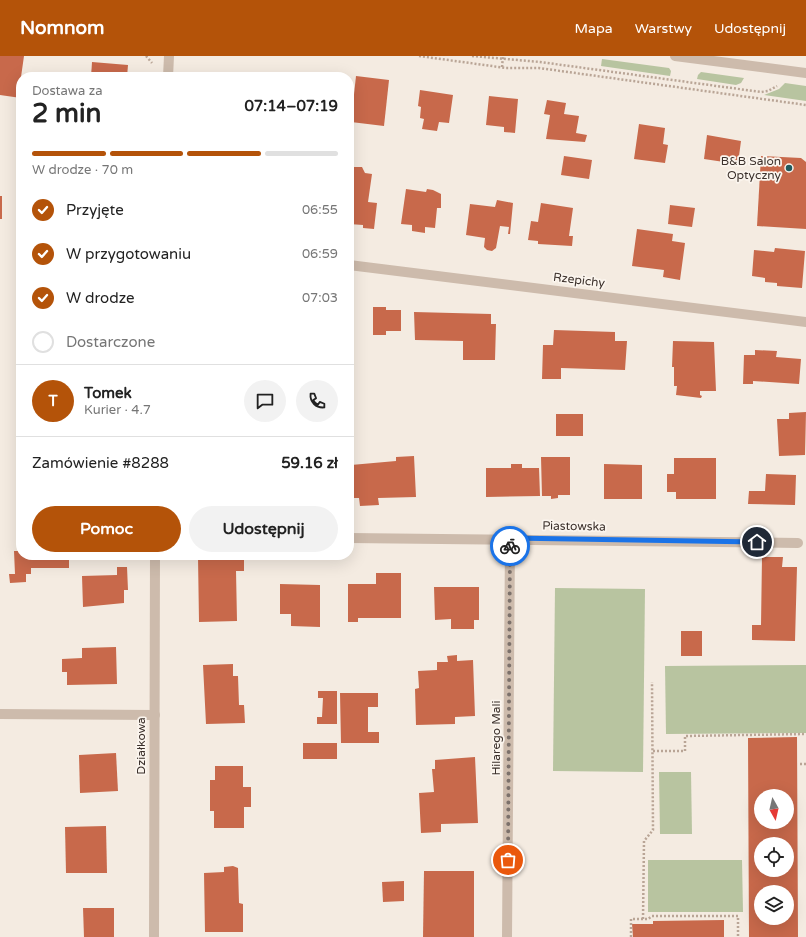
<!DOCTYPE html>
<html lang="pl">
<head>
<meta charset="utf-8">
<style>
  body { margin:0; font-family:"Varela Round",sans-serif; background:#f2f2f2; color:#222; height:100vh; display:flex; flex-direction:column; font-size:15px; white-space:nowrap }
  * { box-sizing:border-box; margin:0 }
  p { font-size:13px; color:#767676 }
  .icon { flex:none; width:22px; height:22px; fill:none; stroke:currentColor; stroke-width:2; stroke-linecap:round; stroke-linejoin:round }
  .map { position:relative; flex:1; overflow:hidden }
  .panel { position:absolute; left:16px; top:16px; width:338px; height:488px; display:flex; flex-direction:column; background:#fff; border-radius:16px; box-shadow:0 4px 16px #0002 }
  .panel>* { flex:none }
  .needle { width:26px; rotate:172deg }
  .controls { position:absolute; left:754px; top:733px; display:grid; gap:8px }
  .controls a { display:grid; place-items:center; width:40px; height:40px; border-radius:50%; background:#fff; box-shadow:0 4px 16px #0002; font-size:20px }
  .pin { position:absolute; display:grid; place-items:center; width:34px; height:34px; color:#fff; margin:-17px; border:2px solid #fff; border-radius:50%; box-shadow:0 1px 4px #0007 }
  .courier { position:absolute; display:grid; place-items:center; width:40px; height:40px; margin:-20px; border:3px solid #1a73e8; border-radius:50%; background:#fff; color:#222; box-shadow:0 1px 5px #0007 }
  .overview em { font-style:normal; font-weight:700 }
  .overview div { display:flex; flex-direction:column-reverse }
  .overview { display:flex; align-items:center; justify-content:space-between; height:68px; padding:0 16px }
  h1 { font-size:26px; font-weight:700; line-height:30px }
  .bar { display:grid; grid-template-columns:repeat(4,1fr); gap:6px 4px; align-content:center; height:48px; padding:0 16px }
  .bar i { height:5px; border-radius:3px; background:#e0e0e0 }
  .bar .active { background:#b45309 }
  .bar p { grid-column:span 4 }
  .line { display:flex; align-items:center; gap:10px; padding:0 16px; border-top:1px solid #e0e0e0 }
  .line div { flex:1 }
  .round { display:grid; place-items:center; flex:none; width:42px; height:42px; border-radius:21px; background:#f2f2f2 }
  ol { padding:0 16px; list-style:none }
  li { display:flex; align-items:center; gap:12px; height:44px }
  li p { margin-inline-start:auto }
  li .icon { padding:4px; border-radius:50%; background:#b45309; color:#fff; stroke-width:4 }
  li:last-child { color:#767676 }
  li i { width:22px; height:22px; border:2px solid #e0e0e0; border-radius:50% }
  .action { display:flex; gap:8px; margin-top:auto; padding:8px 16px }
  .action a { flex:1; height:46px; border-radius:24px; background:#b45309; color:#fff; font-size:16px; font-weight:700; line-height:46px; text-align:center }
  .action a+a { background:#f2f2f2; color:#222 }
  header { display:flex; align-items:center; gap:24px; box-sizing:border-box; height:56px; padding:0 20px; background:#b45309; color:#fff }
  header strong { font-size:19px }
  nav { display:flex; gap:22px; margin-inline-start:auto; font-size:14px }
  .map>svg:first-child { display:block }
  .green { fill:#b8c4a0 }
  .building { fill:#c8694b; fill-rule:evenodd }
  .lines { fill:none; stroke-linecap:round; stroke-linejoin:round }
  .path { stroke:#b9a596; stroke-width:2.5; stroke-dasharray:2 2; stroke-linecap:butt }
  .service { stroke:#cdbbac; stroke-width:10 }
  .minor { stroke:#cdbbac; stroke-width:10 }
  .done { stroke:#7c716b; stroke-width:4; stroke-dasharray:0 7.2 }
  .route { stroke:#1a73e8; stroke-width:5 }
  .poi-dot { fill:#1f5a5e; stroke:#fbf5ee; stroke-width:1.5 }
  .labels { text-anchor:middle; stroke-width:3.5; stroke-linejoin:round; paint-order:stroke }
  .poi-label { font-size:12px; fill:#3b302b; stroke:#fbf5ee; text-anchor:end }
  .street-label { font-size:12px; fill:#3b302b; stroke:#fbf5ee }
</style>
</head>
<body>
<header>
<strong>Nomnom</strong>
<nav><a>Mapa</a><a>Warstwy</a><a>Udostępnij</a></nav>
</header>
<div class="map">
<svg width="806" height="881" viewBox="0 0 806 881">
  <rect width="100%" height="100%" fill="#f4ebe1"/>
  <g class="green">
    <polygon points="602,3 669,12 671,15 670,20 601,10"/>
    <polygon points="701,16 744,22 741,27 736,29 697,23 698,19"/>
    <polygon points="785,27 806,30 806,45 764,39 779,33"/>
    <polygon points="555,532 645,533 643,716 553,715"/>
    <polygon points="806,609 806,677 666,678 665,610"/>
    <polygon points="659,716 691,716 692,778 660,778"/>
    <polygon points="648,804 742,804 743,856 648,856"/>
  </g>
  <g class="building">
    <polygon points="0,0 24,0 21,21 21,42 0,39"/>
    <polygon points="92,6 128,9 127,21 91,21"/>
    <polygon points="356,20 389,24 384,70 351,66"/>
    <polygon points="420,34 453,39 449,67 439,66 437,75 422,73 424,63 420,62 421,51 418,50"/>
    <polygon points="489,40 518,43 515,77 504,76 504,71 486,69"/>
    <polygon points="547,44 566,47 564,58 579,60 576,77 587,79 585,86 546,83 550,59 544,58"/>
    <polygon points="639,68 665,72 663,88 668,89 665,107 634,103"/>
    <polygon points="707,79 741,85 739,100 745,101 744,109 704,103"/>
    <polygon points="564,100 592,104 589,123 561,119"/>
    <polygon points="761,100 801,102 806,106 806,173 757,170"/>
    <polygon points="353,111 362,111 365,117 372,118 368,146 377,147 374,173 363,172 363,169 349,168 349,116"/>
    <polygon points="406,133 426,136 427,133 433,134 441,138 441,152 437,152 435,172 425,171 425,177 412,175 412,169 401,168"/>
    <rect x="0" y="140" width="2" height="23"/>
    <polygon points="497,144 513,147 510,178 508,178 509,171 500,170 496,192 492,195 487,194 484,191 485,182 466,179 470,148 495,151"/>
    <polygon points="541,147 573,152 569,180 573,180 572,190 538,188 538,185 528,184 531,165 538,166"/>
    <polygon points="670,149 695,152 692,171 668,168"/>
    <polygon points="637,173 673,178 672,185 685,187 680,224 663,221 664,214 632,210"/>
    <polygon points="775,192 805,195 802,232 777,230 777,227 765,226 765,222 752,220 754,194 774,196"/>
    <polygon points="349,241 354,242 354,267 349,267"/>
    <polygon points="373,251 386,251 386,254 401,254 401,275 386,275 386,279 373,279"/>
    <polygon points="414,256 491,258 491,268 496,268 495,304 463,304 463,285 415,284"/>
    <polygon points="554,274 615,276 615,285 627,285 625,314 561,312 561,323 542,323 543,289 553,289"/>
    <polygon points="673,285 714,286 716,335 700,335 700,339 702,340 701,342 676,339 677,330 674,330 674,311 672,311"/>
    <polygon points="755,294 777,295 776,301 801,303 799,328 753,325 753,328 743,328 744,299 755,299"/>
    <polygon points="806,356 805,399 779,400 777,363 789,363 789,357"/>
    <rect x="556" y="358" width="27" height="22"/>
    <polygon points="414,400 416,441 378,442 379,449 360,450 359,442 352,442 351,409 396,405 396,401"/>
    <polygon points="541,401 570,401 570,439 558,439 558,442 551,443 551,440 542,440"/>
    <polygon points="674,402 716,402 716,443 676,443 676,436 667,436 667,418 674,418"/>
    <polygon points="511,408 522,408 522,412 539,412 540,440 486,441 486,412 511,412"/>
    <polygon points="604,408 642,409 642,443 604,443"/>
    <polygon points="766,418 796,419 795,449 748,448 749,435 765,435"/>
    <polygon points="14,495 21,495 21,499 69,499 69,512 31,512 31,518 26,518 26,526 10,527 9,518 15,518"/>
    <polygon points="244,500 244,515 236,515 237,565 199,566 198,501"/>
    <polygon points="762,501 783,501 782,511 797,511 795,585 752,584 752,569 761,569"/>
    <polygon points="117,511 127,511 128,534 124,534 124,547 83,551 82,520 117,519"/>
    <polygon points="376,517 401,517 401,562 358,562 358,566 348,566 348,528 376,528"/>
    <polygon points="280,528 320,529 320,571 291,570 291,558 280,558"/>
    <polygon points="434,531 479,531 479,564 474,564 474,573 451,573 451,563 435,564"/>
    <rect x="681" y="575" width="21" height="25"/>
    <polygon points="116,591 117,628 67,629 67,616 62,616 62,603 82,602 82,592"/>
    <polygon points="457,599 457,605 473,604 475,660 455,661 455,668 416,669 415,633 419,632 418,615 437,614 437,606 448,606 447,600"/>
    <polygon points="233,608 233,620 238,620 239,649 244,649 245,667 206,668 203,609"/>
    <polygon points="318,635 337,635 337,668 317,668 317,661 322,661 323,642 318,642"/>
    <polygon points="340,637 378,637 378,651 368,651 368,676 379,676 379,687 341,687"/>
    <path d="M797 681 798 881H749L748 682ZM761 740H787V766H761ZM761 788H787V814H761ZM761 836H787V862H761Z"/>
    <rect x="303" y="687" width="34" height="16"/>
    <polygon points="116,697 118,735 80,737 79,699"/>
    <polygon points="475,701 478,767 441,768 441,776 421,777 419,737 434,736 432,713 435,713 435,704"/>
    <polygon points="215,710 243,710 243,731 251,731 251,751 244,751 244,772 214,772 214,755 210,755 210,724 215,724"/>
    <polygon points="106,770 107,817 66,817 65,771"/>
    <polygon points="233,810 238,812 239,847 243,848 243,876 205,876 204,817 224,816 224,811"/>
    <polygon points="424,815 474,815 474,881 423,881"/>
    <polygon points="404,825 404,845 383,846 382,826"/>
    <polygon points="83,852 114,852 114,881 84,881"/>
    <polygon points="724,864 724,881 633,881 632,868 653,868 653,865"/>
  </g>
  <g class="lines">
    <g class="path">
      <polyline points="146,0 152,7"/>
      <polyline points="419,0 506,12 539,12 806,49"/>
      <polyline points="472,0 540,6 761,36 768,35 777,30"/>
      <polyline points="502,11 503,0"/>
      <polyline points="653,695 685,695 685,680 806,678"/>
      <polyline points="800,708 806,708"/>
      <polyline points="643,863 644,785 653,774 652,626"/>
      <polyline points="631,881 631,863 648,863 652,860 738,860 738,881"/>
    </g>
    <polyline class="service" points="0,658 155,659"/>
    <g class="minor">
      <polyline points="675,0 806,17"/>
      <polyline points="168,21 169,0"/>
      <polyline points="349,209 806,266"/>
      <polyline points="349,482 798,487"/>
      <polyline points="154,881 155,499"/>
      <polyline points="507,881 510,482"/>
    </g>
  </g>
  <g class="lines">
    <polyline class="done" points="508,804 510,490"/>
    <polyline class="route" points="510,490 510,482 757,486"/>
  </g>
  <circle class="poi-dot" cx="789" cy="112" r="4"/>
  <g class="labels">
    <g class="poi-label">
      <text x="781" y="109">B&amp;B Salon<tspan x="781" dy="14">Optyczny</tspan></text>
    </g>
    <g class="street-label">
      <text transform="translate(579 224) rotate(7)" y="4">Rzepichy</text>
      <text transform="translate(574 470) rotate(1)" y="4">Piastowska</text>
      <text transform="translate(496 682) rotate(-90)" y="4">Hilarego Mali</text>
      <text transform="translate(141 690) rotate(-90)" y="4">Działkowa</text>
    </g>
  </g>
</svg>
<div class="controls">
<a><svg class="needle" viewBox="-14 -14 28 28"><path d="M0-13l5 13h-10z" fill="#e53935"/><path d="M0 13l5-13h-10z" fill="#767676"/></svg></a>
<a><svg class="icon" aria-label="locate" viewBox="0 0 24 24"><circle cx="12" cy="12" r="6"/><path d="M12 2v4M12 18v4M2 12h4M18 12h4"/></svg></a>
<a><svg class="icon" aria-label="layers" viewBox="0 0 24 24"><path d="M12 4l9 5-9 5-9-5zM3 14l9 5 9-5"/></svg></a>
</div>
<div class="pin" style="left:508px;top:804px;background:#ea580c"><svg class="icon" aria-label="bag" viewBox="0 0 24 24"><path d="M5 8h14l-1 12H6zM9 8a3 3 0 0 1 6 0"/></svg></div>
<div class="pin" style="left:757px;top:486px;background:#1f2937"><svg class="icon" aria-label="home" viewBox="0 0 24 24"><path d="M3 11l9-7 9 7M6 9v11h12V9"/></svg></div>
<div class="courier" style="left:510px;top:490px"><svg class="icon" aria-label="bike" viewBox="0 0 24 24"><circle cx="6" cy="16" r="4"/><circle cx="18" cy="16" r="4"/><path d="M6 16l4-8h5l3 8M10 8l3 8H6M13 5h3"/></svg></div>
<section class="panel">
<div class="overview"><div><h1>2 min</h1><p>Dostawa za</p></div><em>07:14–07:19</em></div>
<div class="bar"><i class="active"></i><i class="active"></i><i class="active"></i><i></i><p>W drodze · 70 m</p></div>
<ol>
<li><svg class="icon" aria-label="check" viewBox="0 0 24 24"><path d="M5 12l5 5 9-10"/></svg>Przyjęte<p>06:55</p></li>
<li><svg class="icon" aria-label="check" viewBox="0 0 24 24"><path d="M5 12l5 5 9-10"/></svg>W przygotowaniu<p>06:59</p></li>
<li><svg class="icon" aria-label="check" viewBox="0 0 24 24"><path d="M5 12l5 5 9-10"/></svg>W drodze<p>07:03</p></li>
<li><i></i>Dostarczone</li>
</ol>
<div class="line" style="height:72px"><b class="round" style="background:#b45309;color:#fff">T</b><div><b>Tomek</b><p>Kurier · 4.7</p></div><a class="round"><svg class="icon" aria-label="chat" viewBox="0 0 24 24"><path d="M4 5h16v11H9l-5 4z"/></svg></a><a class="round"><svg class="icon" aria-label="phone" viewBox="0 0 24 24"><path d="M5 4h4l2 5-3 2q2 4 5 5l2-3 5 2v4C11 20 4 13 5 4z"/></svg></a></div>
<div class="line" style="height:52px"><div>Zamówienie #8288</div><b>59.16 zł</b></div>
<div class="action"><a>Pomoc</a><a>Udostępnij</a></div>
</section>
</div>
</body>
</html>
